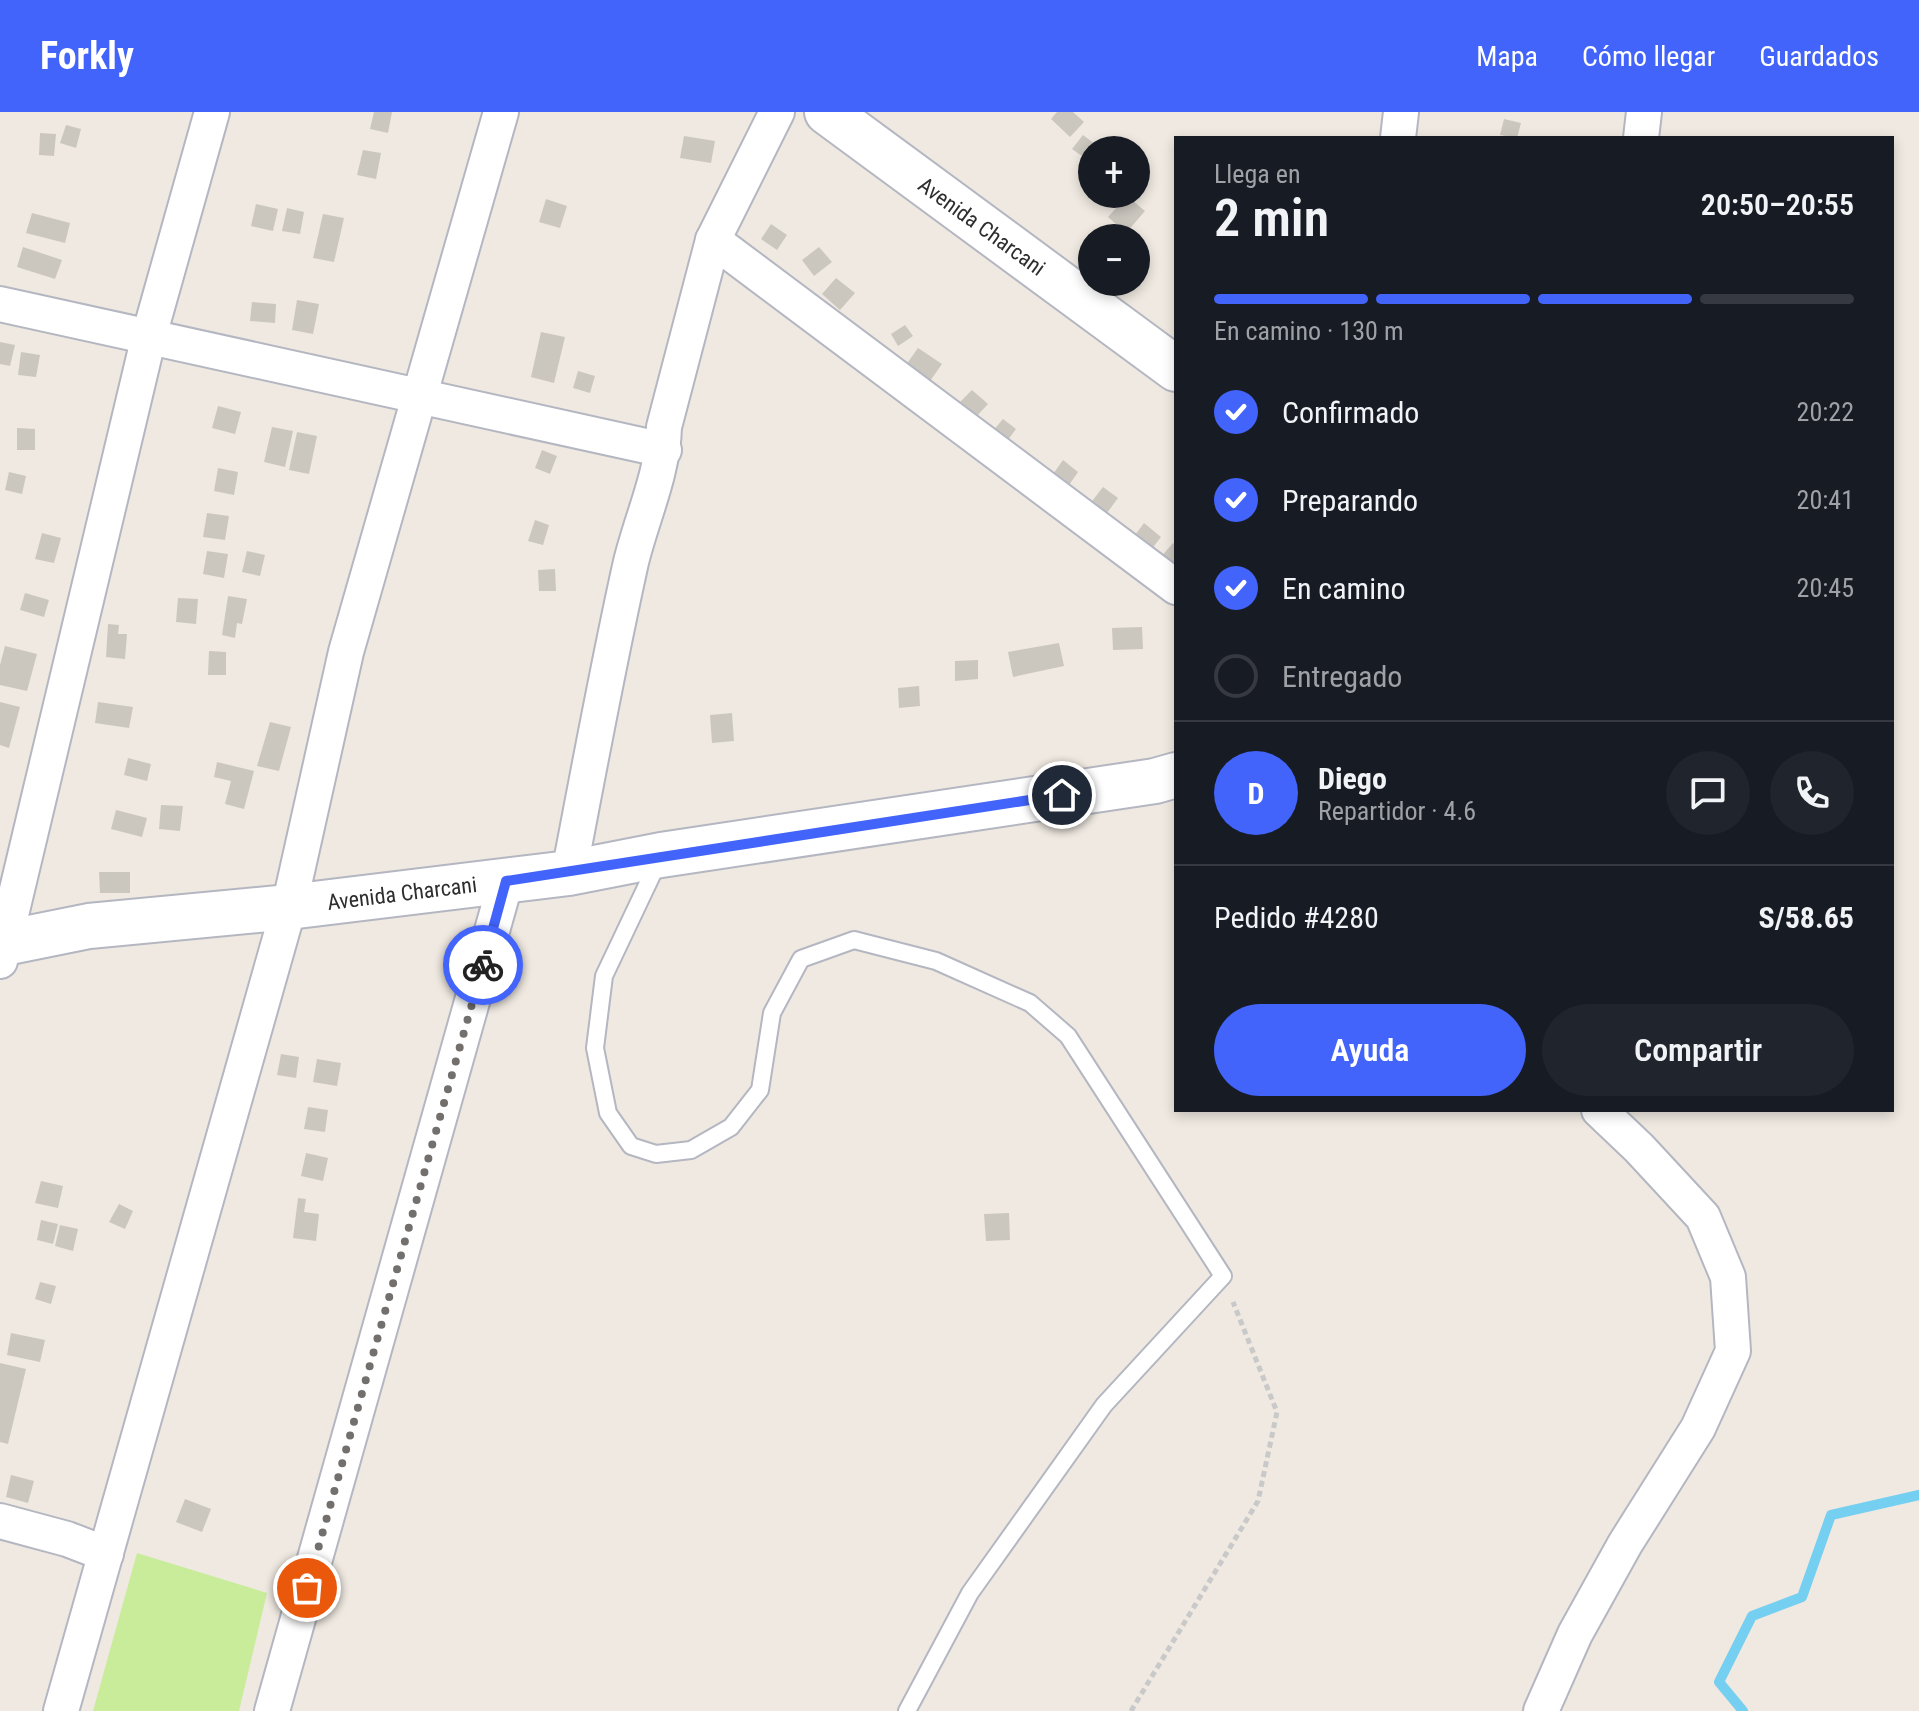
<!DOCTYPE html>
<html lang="es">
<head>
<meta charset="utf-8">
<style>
  body { margin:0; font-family:"Roboto Condensed",sans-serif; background:#20242c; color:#f1f3f6; height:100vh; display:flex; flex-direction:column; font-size:30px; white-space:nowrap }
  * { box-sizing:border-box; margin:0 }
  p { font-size:26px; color:#9ea1a6 }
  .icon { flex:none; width:44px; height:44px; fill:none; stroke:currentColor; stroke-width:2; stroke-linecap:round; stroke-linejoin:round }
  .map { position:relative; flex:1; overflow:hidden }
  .drawer { position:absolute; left:1174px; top:24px; width:720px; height:976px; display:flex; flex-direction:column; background:#171b24; border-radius:0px; box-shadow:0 4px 12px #0003 }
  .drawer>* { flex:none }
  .controls { position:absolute; left:1078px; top:24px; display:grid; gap:16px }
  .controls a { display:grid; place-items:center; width:72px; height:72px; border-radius:50%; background:#171b24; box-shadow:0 4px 12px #0003; font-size:40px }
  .pin { position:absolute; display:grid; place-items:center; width:68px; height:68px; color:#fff; margin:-34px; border:4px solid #fff; border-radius:50%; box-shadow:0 2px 8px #0007 }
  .courier { position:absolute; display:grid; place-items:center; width:80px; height:80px; margin:-40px; border:6px solid #4264fb; border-radius:50%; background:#fff; color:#222; box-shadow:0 2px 10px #0007 }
  .overview em { font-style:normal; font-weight:600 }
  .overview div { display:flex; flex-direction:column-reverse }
  .overview { display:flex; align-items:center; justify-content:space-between; height:136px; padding:0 40px }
  h1 { font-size:52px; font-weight:600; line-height:60px }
  .bar { display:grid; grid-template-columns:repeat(4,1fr); gap:12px 8px; align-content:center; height:96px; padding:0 40px }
  .bar i { height:10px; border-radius:6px; background:#363941 }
  .bar .current { background:#4264fb }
  .bar p { grid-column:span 4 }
  .line { display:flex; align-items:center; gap:20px; padding:0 40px; border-top:2px solid #363941 }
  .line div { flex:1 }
  .round { display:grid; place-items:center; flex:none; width:84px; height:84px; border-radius:42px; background:#20242c }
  ol { padding:0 40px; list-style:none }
  li { display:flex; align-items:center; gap:24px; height:88px }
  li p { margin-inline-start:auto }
  li .icon { padding:8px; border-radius:50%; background:#4264fb; color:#fff; stroke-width:4 }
  li:last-child { color:#9ea1a6 }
  li i { width:44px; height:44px; border:4px solid #363941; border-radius:50% }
  .action { display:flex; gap:16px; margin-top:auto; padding:16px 40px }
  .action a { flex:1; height:92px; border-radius:48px; background:#4264fb; color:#fff; font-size:32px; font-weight:600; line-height:92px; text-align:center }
  .action a+a { background:#20242c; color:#f1f3f6 }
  header { display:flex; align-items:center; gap:48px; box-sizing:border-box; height:112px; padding:0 40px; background:#4264fb; color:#fff }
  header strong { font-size:38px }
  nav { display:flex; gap:44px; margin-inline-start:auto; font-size:28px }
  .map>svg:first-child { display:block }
  .pitch { fill:#c9ec9a }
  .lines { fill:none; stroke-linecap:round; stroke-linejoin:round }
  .stream { stroke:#75cff0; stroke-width:10 }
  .building { fill:#cbc7bf }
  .lane-casing { stroke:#b4b7c1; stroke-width:20 }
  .street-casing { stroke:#b4b7c1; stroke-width:38 }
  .secondary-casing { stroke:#b4b7c1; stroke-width:48 }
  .path { stroke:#c9c9c9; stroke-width:5; stroke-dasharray:6 4; stroke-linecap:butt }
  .lane { stroke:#fff; stroke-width:16 }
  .street { stroke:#fff; stroke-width:34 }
  .secondary { stroke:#fff; stroke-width:44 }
  .done { stroke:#726f6d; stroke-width:8; stroke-dasharray:0 14.4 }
  .route { stroke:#4264fb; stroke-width:10 }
  .labels { text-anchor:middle; stroke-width:8; stroke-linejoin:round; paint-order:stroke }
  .street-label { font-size:22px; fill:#2e2e2e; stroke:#fff }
</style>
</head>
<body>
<header>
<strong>Forkly</strong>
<nav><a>Mapa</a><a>Cómo llegar</a><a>Guardados</a></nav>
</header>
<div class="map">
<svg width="1919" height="1599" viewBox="0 0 1919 1599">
  <rect width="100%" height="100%" fill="#efe9e1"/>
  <polygon class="pitch" points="137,1441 267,1481 239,1599 93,1599"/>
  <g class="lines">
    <polyline class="stream" points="1743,1599 1719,1570 1752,1504 1802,1485 1831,1403 1919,1383"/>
  </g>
  <g class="building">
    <polygon points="374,0 392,0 388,21 370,17"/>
    <polygon points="1057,0 1073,0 1084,10 1070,25 1051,7"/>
    <polygon points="1504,7 1521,11 1517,26 1500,23"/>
    <polygon points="66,13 81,17 76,36 60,31"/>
    <polygon points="40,21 56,22 54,44 39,43"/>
    <polygon points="1083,23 1099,35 1097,38 1092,38 1089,49 1072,37"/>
    <polygon points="684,24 715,29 711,51 680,46"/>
    <polygon points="363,38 381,41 376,67 357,63"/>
    <polygon points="1127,84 1145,99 1126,121 1108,105"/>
    <polygon points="546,87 567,94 560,116 539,110"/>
    <polygon points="256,92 278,97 273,119 251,114"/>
    <polygon points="287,96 304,100 300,122 282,119"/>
    <polygon points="32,101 70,111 65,131 26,121"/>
    <polygon points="323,102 344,106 334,150 313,146"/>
    <polygon points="771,112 787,123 777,138 761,127"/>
    <polygon points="23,135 62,148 55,167 17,155"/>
    <polygon points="819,135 832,150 814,164 802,148"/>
    <polygon points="836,166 855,181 840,198 822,182"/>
    <polygon points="297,188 319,192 313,222 292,218"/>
    <polygon points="252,190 276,192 275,211 250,209"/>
    <polygon points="905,213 913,224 898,234 891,222"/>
    <polygon points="541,220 565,225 554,271 531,265"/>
    <polygon points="0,230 15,233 10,254 0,252"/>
    <polygon points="918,236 942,252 930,269 906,253"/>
    <polygon points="21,240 40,243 36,265 18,263"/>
    <polygon points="578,259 595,264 590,281 573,276"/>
    <polygon points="972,278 988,292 974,307 958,292"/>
    <polygon points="218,294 241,300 235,322 212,316"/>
    <polygon points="1003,307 1016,317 1005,332 992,320"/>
    <polygon points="272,315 293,319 285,355 264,350"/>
    <polygon points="17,316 35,317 35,338 17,338"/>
    <polygon points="297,320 317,324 309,362 289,358"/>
    <polygon points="542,338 557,344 550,362 535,356"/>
    <polygon points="1063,348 1078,360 1067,376 1051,365"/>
    <polygon points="218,356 238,360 234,383 214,379"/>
    <polygon points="9,360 26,364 22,382 5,378"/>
    <polygon points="1103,375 1118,386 1101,409 1086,397"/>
    <polygon points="207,401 229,404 225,428 203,425"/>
    <polygon points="535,408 549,413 543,433 528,429"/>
    <polygon points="1144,411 1161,425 1147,443 1130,430"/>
    <polygon points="42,421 61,426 54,451 35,447"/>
    <polygon points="1173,431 1176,434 1176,463 1159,447"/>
    <polygon points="207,439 228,442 224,466 203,462"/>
    <polygon points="247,439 265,443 260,464 242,460"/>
    <polygon points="555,457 556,479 539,479 538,458"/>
    <polygon points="25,481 49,488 44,505 20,498"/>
    <polygon points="228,484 247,487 242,512 237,511 235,526 222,523"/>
    <polygon points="178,486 198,487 196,512 176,510"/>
    <polygon points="108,512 119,513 118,522 127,522 125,547 106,545"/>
    <polygon points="1142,515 1143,537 1113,538 1112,516"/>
    <polygon points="1059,531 1064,554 1013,565 1008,540"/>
    <polygon points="5,534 37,542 27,579 0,573 0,553"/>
    <polygon points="209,539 226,540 226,563 208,563"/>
    <polygon points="978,548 978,567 955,569 955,549"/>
    <polygon points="919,574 920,594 899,596 898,576"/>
    <polygon points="0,590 20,595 9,636 0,633"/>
    <polygon points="98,590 133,595 129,616 95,611"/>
    <polygon points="732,601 734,629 712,631 710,603"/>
    <polygon points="270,610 291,615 279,659 257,654"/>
    <polygon points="128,646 151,652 147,669 124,663"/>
    <polygon points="217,650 254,659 244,697 225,692 231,669 214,665"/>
    <polygon points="161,693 183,694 180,719 159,717"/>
    <polygon points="116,698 147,706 142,725 111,717"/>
    <polygon points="99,760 130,760 130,781 100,781"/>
    <polygon points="281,942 299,945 296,966 277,963"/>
    <polygon points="317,947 341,951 337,974 313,970"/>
    <polygon points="308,995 328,998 325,1020 304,1017"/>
    <polygon points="306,1041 328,1046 323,1069 301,1064"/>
    <polygon points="41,1069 63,1074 58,1096 35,1091"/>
    <polygon points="298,1086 306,1087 304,1100 319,1102 316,1129 293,1126"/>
    <polygon points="119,1092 133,1099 125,1117 109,1110"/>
    <polygon points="1009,1101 1010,1128 986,1129 984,1102"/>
    <polygon points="41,1108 58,1112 53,1132 37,1128"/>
    <polygon points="60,1113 78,1117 73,1139 55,1134"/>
    <polygon points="40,1170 56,1174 51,1192 35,1187"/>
    <polygon points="11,1221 45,1228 40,1250 7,1243"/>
    <polygon points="0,1251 26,1257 8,1332 0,1330"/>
    <polygon points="11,1363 34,1369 28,1391 6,1385"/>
    <polygon points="185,1387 211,1397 202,1420 176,1410"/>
  </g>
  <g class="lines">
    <defs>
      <polyline id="lane" points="659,748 604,864 595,936 608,1001 631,1034 656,1042 691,1038 731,1015 760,978 772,901 801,847 854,828 936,849 1030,891 1068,924 1223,1164 1104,1293 970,1481 907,1599"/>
      <g id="street">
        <polyline points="1398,26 1401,0"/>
        <polyline points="1641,26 1644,0"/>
        <polyline points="713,128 1176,475"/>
        <polyline points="0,192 664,338"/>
        <path d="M569 761C589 657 608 553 631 450 642 405 663 361 664 315L713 128 777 0"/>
        <polyline points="0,849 149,224 212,0"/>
        <polyline points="0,1409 67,1427 106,1442"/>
        <polyline points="61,1599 289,795 346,540 501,0"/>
        <polyline points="272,1599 506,769"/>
        <polyline points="1541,1599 1575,1522 1625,1432 1698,1316 1733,1239 1728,1165 1703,1105 1639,1036 1599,998"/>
      </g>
      <g id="secondary">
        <polyline points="827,0 1176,257"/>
        <polyline points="0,832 89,814 289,795 569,761 661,743 1155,669 1176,663"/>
      </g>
    </defs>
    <use href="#lane" class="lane-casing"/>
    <use href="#street" class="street-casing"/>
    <use href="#secondary" class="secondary-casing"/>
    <polyline class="path" points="1131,1599 1258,1389 1277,1300 1233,1190"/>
    <use href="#lane" class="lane"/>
    <use href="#street" class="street"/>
    <use href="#secondary" class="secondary"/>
  </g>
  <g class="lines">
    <polyline class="done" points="307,1476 483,853"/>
    <polyline class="route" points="483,853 506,769 1062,683"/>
  </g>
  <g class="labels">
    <g class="street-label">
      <text transform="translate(982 114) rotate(36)" y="8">Avenida Charcani</text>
      <text transform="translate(402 781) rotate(-7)" y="8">Avenida Charcani</text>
    </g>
  </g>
</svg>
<div class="controls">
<a>+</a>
<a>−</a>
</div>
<div class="pin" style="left:307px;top:1476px;background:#ea580c"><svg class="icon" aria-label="bag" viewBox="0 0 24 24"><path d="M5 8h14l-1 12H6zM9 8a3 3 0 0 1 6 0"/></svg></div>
<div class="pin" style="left:1062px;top:683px;background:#1f2937"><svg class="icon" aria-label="home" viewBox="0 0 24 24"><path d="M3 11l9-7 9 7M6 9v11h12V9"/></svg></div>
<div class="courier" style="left:483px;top:853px"><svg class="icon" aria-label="bike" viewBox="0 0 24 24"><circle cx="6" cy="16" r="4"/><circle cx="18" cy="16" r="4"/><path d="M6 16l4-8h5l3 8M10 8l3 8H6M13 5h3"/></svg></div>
<section class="drawer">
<div class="overview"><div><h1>2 min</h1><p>Llega en</p></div><em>20:50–20:55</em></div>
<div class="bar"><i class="current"></i><i class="current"></i><i class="current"></i><i></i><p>En camino · 130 m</p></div>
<ol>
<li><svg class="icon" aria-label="check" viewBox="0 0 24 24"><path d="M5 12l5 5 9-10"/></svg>Confirmado<p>20:22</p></li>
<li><svg class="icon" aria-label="check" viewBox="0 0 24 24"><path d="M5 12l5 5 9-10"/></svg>Preparando<p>20:41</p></li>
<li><svg class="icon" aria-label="check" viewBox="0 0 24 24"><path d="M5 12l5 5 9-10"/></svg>En camino<p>20:45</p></li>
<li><i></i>Entregado</li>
</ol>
<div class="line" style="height:144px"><b class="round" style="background:#4264fb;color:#fff">D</b><div><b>Diego</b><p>Repartidor · 4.6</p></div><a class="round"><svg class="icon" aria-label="chat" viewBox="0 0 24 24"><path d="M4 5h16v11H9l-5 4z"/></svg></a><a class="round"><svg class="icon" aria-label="phone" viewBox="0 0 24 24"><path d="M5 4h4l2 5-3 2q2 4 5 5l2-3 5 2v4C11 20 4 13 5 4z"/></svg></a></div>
<div class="line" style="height:104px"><div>Pedido #4280</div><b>S/58.65</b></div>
<div class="action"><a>Ayuda</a><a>Compartir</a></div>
</section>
</div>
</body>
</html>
